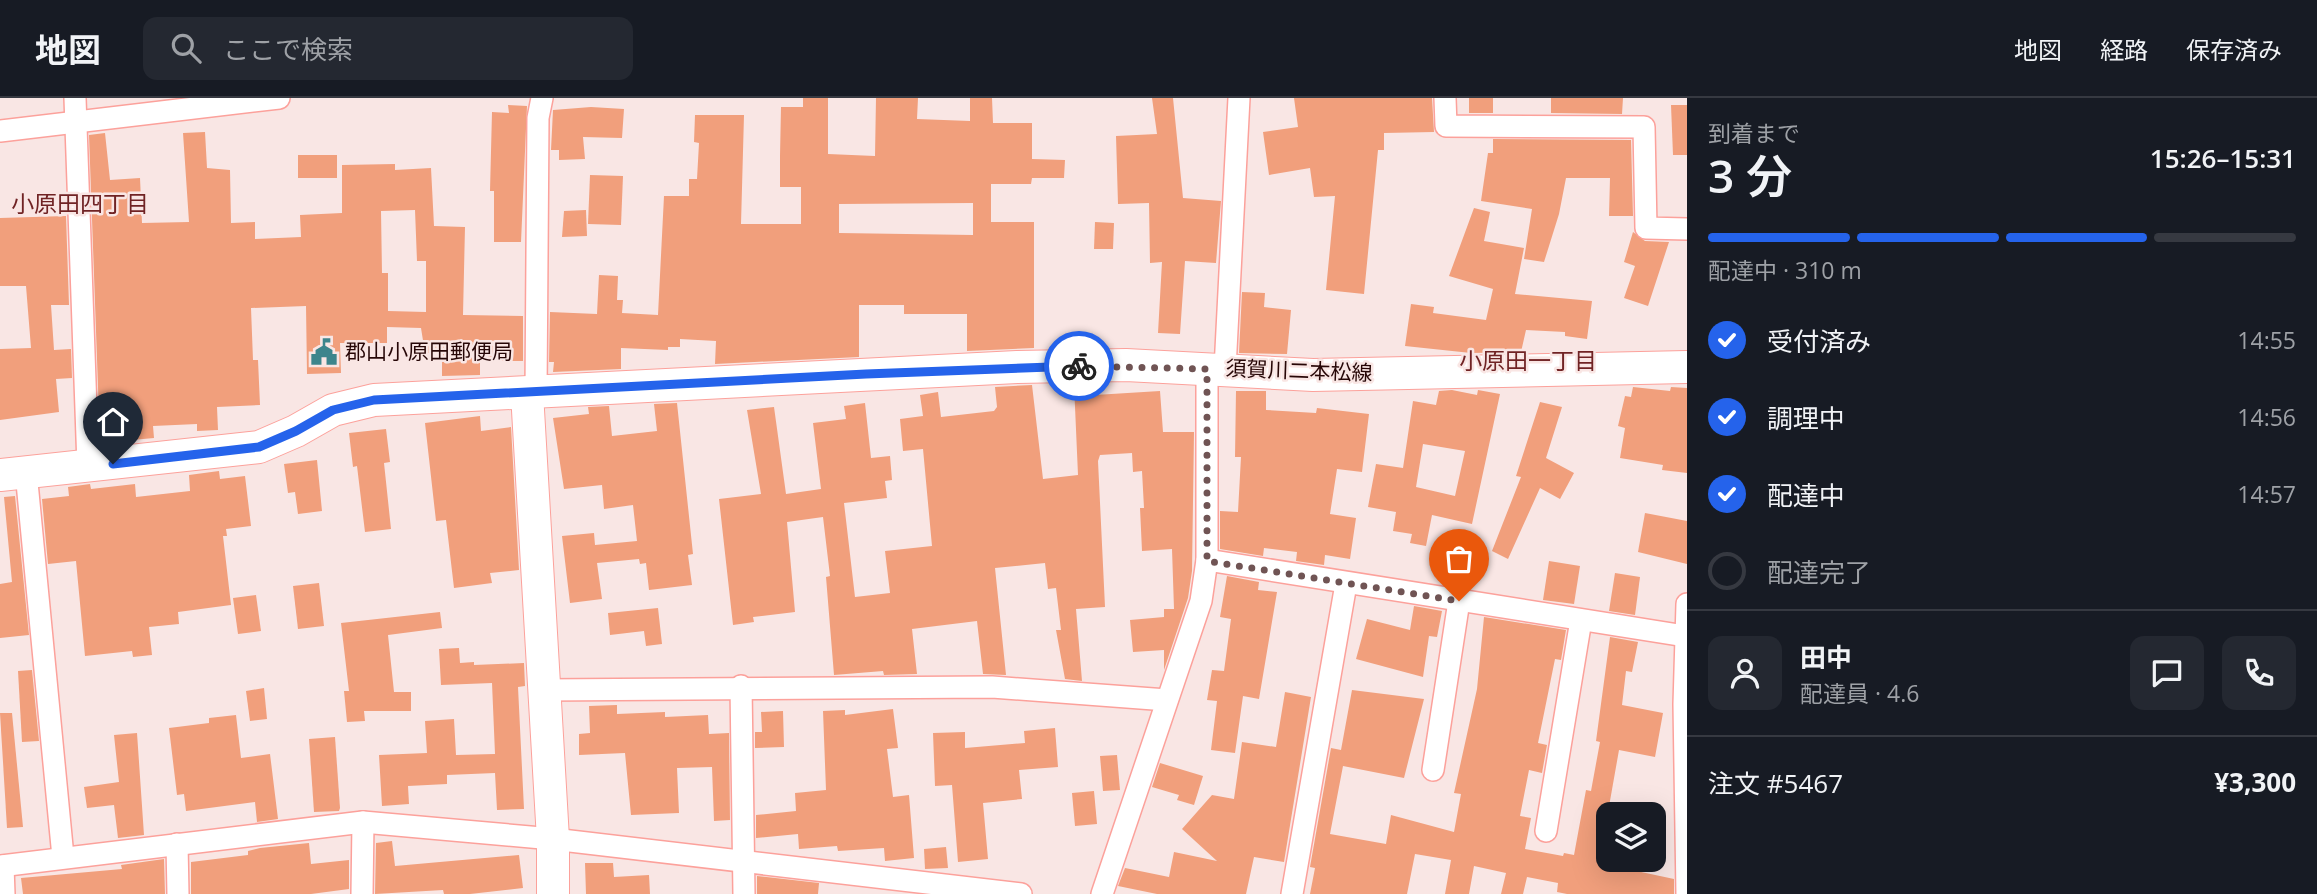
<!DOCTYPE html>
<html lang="ja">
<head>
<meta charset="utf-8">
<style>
  body { margin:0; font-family:"Open Sans","Noto Sans JP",sans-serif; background:#242831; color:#f1f3f6; height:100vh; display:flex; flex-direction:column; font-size:26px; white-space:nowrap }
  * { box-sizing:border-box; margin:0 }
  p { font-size:23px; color:#9ea1a6 }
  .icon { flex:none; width:38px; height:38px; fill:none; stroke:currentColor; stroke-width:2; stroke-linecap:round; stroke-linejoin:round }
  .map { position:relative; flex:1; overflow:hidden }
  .sheet { display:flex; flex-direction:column; background:#171b24; width:630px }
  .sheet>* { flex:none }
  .tools { position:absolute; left:1596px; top:704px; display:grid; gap:14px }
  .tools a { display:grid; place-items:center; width:70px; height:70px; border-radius:14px; background:#171b24; box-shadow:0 7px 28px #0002; font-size:35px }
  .pin { position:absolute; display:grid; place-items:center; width:60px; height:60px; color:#fff; margin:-72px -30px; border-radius:50% 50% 50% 0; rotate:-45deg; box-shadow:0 0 7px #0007 }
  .pin .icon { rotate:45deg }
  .courier { position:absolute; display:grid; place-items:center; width:70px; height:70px; margin:-35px; border:5px solid #2563eb; border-radius:50%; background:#fff; color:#222; box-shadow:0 2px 9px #0007 }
  .overview em { font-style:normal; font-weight:600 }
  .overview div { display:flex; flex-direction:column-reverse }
  .overview { display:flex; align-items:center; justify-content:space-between; height:119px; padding:0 21px }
  h1 { font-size:46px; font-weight:600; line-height:52px }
  .bar { display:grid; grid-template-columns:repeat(4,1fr); gap:10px 7px; align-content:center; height:84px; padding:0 21px }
  .bar i { height:9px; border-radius:5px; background:#363941 }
  .bar .active { background:#2563eb }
  .bar p { grid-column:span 4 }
  .line { display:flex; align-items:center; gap:18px; padding:0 21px; border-top:2px solid #363941 }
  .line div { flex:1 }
  .round { display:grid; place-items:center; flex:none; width:74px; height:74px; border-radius:14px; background:#242831 }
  ol { padding:0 21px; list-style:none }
  li { display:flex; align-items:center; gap:21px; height:77px }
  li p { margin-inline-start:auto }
  li .icon { padding:7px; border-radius:50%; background:#2563eb; color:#fff; stroke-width:4 }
  li:last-child { color:#9ea1a6 }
  li i { width:38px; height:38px; border:4px solid #363941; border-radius:50% }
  header { display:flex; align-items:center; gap:42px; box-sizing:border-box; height:98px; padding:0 35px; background:#171b24; border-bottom:2px solid #363941 }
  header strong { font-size:33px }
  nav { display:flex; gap:38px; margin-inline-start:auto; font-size:24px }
  .search { width:490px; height:63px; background:#242831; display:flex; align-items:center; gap:18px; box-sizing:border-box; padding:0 24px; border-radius:14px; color:#9ea1a6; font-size:26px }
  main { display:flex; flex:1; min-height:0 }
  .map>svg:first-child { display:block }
  .building { fill:#f19f7c; fill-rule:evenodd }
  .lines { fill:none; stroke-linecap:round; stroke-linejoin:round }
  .street-casing { stroke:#fca19b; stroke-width:24 }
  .secondary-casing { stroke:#fca19b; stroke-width:34 }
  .street { stroke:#fff; stroke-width:21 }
  .secondary { stroke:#fff; stroke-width:32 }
  .done { stroke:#705454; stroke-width:7; stroke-dasharray:0 12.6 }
  .route { stroke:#2563eb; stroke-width:9 }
  .labels { text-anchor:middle; stroke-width:5; stroke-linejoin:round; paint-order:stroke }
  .poi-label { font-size:21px; fill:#260606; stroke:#f9e6e4; text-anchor:start }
  .street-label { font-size:21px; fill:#260606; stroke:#f9e6e4 }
  .neighbourhood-label { font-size:23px; fill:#702324; stroke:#f9e6e4 }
</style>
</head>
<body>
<header>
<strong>地図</strong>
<div class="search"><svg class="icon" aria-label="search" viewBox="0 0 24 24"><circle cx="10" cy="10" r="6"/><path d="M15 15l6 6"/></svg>ここで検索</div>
<nav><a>地図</a><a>経路</a><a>保存済み</a></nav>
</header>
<main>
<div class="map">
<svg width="1687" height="796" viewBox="0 0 1687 796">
  <rect width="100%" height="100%" fill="#f9e6e4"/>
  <g class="building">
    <path d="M803 0H828V56L875 58 876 0H918L917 21 970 23V0H992L993 25H1032V61L1065 62 1064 80H1032L1031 86H991V124H1034V250L967 253V216H904V207H859V259L715 266 716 243 680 241V249H668V252L621 250V271L553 274 554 264H549L550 214 597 216 599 177 618 178 617 202H623L622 215 658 217 664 98H689V81H697L699 45 694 44 695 17H744L741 126H801V89H780V58L781 9H803ZM973 105V137L839 135V106Z"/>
    <polygon points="1152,0 1173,0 1183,100 1221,103 1216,165 1185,163 1180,236 1158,235 1162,164 1150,165 1149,105 1118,106 1116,38 1157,36"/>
    <polygon points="1294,0 1432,0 1434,34 1384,35 1384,52 1378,52 1364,196 1326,192 1335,98 1314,99 1310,70 1269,77 1263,34 1298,29"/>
    <rect x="1469" y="0" width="24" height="15"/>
    <polygon points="1551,0 1623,0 1622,16 1551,15"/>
    <polygon points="508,7 527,8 521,144 494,144 494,93 490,93 492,14 509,15"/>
    <polygon points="1671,7 1687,7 1687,57 1673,57"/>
    <polygon points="591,9 624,11 622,40 583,39 585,61 559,62 559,52 551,52 553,12"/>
    <path d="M205 34 207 70 230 72 231 125 255 124V141L301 139 300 117 342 115V67L395 66V72L431 70 434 128 465 129 463 217 523 218V263H480V277L442 278V255H425L421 230 387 229V245H340L341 275 307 276 306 208 251 210 253 262H258L260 307 217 309 218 332 197 333V326L153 328 154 340 100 345 89 37 105 35 110 82 140 80 142 125 189 124 183 35ZM415 112 417 163H426V214L388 213V175H382L381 113Z"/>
    <polygon points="1493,41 1631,42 1633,118 1609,118 1610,80 1566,80 1559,116 1544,164 1524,161 1532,111 1481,103 1488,55 1493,55"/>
    <rect x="298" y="57" width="39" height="23"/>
    <polygon points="590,77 623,78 621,127 588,126"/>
    <polygon points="1474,110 1490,114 1484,143 1524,150 1515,196 1592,203 1587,241 1565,238 1565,234 1526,232 1521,254 1471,255 1405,248 1411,206 1434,209 1433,215 1486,222 1493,191 1449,178"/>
    <polygon points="586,112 587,138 562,139 564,113"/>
    <polygon points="66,118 69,207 51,207 54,252 71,251 72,280 56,281 59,314 0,322 0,251 31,250 26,188 0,188 0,120"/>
    <polygon points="1095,124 1114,125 1113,151 1094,151"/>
    <polygon points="1633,134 1645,143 1669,144 1648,208 1624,200 1635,168 1624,164"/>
    <polygon points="1242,194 1265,195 1264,209 1291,212 1287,256 1239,255"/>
    <polygon points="1074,286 1095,286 1095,297 1160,293 1163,334 1194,334 1192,473 1188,500 1164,572 1164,552 1133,554 1130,522 1164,519 1164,511 1174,511 1172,451 1142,453 1140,410 1144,410 1142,373 1133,374 1132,355 1100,357 1098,363 1105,509 1076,511 1082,583 1065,581 1056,532 1061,532 1056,490 1048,491 1045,465 995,470 1006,577 983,576 977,523 912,531 917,576 884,577 883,573 834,577 826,479 830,478 823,419 787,424 795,514 753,519 754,524 733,527 719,401 761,396 747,312 774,309 786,396 821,391 813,325 846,321 844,308 865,305 871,360 890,358 892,382 885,383 887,400 844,405 855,499 890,495 885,453 932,448 923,351 903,353 900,321 923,318 920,297 938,294 941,319 994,313 997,309 995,289 1032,287 1043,381 1078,377"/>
    <polygon points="1633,289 1670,293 1671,289 1687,290 1687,375 1662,372 1663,367 1620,360 1625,330 1618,328 1625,298 1631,299"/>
    <path d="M1452 292 1477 297 1478 292 1500 296 1472 426 1432 417 1426 448 1410 445 1412 436 1393 433 1396 414 1368 409 1376 366 1403 370 1413 303 1436 307 1439 293ZM1423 346 1465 353 1455 398 1416 389Z"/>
    <polygon points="1236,293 1266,293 1266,312 1316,315 1317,310 1369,316 1362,374 1337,371 1330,416 1356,420 1350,461 1325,457 1324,467 1296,463 1297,454 1264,450 1263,458 1220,451 1220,413 1238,414 1241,359 1235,359"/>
    <polygon points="1540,304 1562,309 1546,360 1574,375 1560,401 1540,390 1508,461 1492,453 1521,379 1516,378"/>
    <polygon points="677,305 693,456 688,457 692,487 649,492 646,465 640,466 639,461 597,465 602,501 570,505 562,438 594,435 595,447 637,443 633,407 604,411 602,387 564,391 553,320 589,316 588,309 609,308 612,338 657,333 654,306"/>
    <polygon points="480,318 481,333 511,329 519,472 490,475 492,485 454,490 446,422 436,423 425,325"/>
    <polygon points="386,331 390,364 384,365 391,431 365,434 357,368 353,369 349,335"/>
    <polygon points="317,362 322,413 298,416 295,394 288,395 284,366"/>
    <polygon points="219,373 220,381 245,378 251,428 226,431 227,438 223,438 231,507 178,514 179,526 149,529 152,557 133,559 132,553 85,558 76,463 48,466 42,401 69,398 68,389 90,386 91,391 135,386 136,399 190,393 189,377"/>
    <polygon points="15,398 29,537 0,540 0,486 12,484 4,399"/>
    <polygon points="1645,415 1687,423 1687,466 1638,454"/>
    <polygon points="1549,463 1580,468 1574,506 1543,502"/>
    <polygon points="1615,475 1640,479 1635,517 1609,513"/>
    <polygon points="1227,478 1259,484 1258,492 1277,494 1259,601 1243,598 1235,655 1211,652 1217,603 1207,602 1212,572 1224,573 1231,521 1220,519"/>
    <polygon points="319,485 324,528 298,531 293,488"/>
    <polygon points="256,497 261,533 238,536 233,500"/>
    <polygon points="1414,508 1442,513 1437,539 1429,538 1423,579 1356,561 1367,521 1410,532"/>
    <polygon points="658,510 662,546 646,548 644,533 610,537 608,515"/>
    <polygon points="440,514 442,530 388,537 394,594 411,594 411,613 364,613 365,623 347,624 344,593 349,593 341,525"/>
    <polygon points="1484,519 1566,532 1561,562 1555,561 1538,645 1547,647 1542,675 1529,672 1520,718 1531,720 1525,751 1563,758 1564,755 1574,757 1586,692 1591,693 1600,644 1596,643 1610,539 1638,544 1632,574 1626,573 1622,607 1663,615 1655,659 1619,652 1599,765 1674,781 1674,796 1567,796 1557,794 1558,785 1527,779 1523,796 1501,796 1506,775 1474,768 1469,796 1445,796 1451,762 1415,756 1407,796 1310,796 1315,770 1310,769 1331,650 1341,652 1352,592 1424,601 1404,680 1343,668 1330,736 1386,746 1391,717 1454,734 1461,696 1454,695 1477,591"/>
    <polygon points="459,550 460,565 474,564 474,567 524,565 525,588 518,589 524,711 497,712 495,675 447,677 447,686 408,688 409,706 382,708 379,657 427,655 425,623 454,621 456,657 495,656 492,585 441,587 439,551"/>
    <polygon points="32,572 39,643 22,644 18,573"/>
    <polygon points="264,590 267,621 250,623 246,593"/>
    <polygon points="1285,594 1311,599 1284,764 1254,759 1246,796 1157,796 1118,788 1125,770 1169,779 1174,754 1217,763 1182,731 1212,697 1234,701 1242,644 1276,649"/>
    <polygon points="617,607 617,616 665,614 665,619 708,617 709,636 729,635 730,722 714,723 712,669 677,670 679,715 631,717 625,655 579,657 579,636 590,635 589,608"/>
    <polygon points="893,611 898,650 887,651 893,699 909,697 914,760 885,763 884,750 838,753 837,748 799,751 798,736 756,740 756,717 796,713 795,695 826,692 823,613 845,612 845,617"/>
    <polygon points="783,613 784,649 755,650 755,634 762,634 761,614"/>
    <polygon points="0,615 12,615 23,729 7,730"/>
    <polygon points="236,617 241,660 270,656 278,721 257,724 255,704 186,713 184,696 177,697 169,630 209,625 209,620"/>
    <polygon points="1055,630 1058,669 1019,672 1022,701 983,705 988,761 958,764 952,687 935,688 933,635 965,634 965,650 1025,645 1024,633"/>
    <polygon points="137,635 144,737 118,740 114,707 87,710 84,689 119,684 114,637"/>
    <polygon points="335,639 340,710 339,713 314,714 309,641"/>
    <polygon points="1117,657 1120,692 1103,693 1100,658"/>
    <polygon points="1160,665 1203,678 1194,707 1177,702 1179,697 1152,689"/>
    <polygon points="1094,693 1097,726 1075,728 1072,695"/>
    <polygon points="392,743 395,768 519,757 523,790 470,796 444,796 443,792 375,796 376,745"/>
    <polygon points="309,745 311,766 349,762 349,791 311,796 191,796 191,764 248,757 248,753 260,750"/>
    <polygon points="946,749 948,770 925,771 924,751"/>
    <polygon points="164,761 165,796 23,796 21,780 122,771 121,767"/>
    <polygon points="585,765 613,765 614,779 649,777 650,796 586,796"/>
    <polygon points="757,778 819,785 818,796 757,796"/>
  </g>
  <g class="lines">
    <defs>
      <g id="street">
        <polyline points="75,0 88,368"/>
        <polyline points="1445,0 1446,28 1644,29 1646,130 1687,131"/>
        <polyline points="0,33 279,0"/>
        <polyline points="1225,271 1239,0"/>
        <polyline points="536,295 538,20 542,0"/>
        <polyline points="26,374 63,759"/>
        <polyline points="1207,462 1685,538"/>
        <polyline points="741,588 744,796"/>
        <polyline points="544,592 992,589 1167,602"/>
        <polyline points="1433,672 1459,503"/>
        <polyline points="1546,733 1581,522"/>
        <polyline points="177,746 178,796"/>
        <polyline points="0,768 363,724 553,741 1021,796"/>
        <polyline points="3,768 4,796"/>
        <polyline points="362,796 363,724"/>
        <polyline points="1102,796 1201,503 1207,462 1207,270"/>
        <polyline points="1292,796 1346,486"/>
        <polyline points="1687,796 1684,606 1687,506"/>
      </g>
      <g id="secondary">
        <polyline points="527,295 553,741 553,796"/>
        <polyline points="0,377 259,349 296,333 333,312 374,302 1017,269 1126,267 1313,277 1687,269"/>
      </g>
    </defs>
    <use href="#street" class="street-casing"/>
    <use href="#secondary" class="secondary-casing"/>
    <use href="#street" class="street"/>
    <use href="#secondary" class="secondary"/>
  </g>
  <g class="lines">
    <polyline class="done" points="1079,268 1207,271 1207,463 1459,503"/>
    <polyline class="route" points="113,366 259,349 296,333 333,312 374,302 866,276 1079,268"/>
  </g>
  <defs>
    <symbol id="civic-bare" viewBox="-9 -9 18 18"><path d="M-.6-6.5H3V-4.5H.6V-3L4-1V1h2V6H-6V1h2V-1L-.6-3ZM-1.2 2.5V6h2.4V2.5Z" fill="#3d858c" stroke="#f9e6e4" stroke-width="2.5" paint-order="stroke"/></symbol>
  </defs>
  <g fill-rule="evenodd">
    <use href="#civic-bare" x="305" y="235" width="38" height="38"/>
  </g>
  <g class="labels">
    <g class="poi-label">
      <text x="345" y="261">郡山小原田郵便局</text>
    </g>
    <g class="street-label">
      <text transform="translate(1299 273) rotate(2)" y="7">須賀川二本松線</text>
    </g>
    <g class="neighbourhood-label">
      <text x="80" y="114">小原田四丁目</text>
      <text x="1528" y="271">小原田一丁目</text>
    </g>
  </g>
</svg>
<div class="tools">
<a><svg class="icon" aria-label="layers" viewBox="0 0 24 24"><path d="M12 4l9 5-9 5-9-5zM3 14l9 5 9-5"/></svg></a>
</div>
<div class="pin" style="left:1459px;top:503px;background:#ea580c"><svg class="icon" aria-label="bag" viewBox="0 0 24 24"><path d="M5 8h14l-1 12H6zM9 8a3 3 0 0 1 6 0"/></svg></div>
<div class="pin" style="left:113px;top:366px;background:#1f2937"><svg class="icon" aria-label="home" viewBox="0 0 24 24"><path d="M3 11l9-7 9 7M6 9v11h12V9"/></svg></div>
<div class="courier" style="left:1079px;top:268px"><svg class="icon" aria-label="bike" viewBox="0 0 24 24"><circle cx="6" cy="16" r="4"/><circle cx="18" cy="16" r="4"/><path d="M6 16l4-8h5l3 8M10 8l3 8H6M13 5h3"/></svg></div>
</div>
<section class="sheet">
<div class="overview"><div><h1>3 分</h1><p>到着まで</p></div><em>15:26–15:31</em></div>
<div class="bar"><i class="active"></i><i class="active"></i><i class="active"></i><i></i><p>配達中 · 310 m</p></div>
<ol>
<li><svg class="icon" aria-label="check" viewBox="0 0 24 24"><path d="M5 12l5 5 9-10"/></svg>受付済み<p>14:55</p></li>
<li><svg class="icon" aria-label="check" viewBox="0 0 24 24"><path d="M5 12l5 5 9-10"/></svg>調理中<p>14:56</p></li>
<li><svg class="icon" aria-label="check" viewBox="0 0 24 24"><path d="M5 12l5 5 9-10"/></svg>配達中<p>14:57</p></li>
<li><i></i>配達完了</li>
</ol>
<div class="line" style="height:126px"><a class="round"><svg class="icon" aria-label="person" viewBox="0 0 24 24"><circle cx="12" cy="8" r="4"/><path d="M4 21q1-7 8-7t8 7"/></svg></a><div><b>田中</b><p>配達員 · 4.6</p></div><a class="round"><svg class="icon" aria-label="chat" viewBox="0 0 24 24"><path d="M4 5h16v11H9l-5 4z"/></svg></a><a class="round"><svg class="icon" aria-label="phone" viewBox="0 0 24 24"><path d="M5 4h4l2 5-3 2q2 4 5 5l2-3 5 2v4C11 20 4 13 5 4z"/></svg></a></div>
<div class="line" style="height:91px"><div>注文 #5467</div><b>¥3,300</b></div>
</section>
</main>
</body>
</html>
